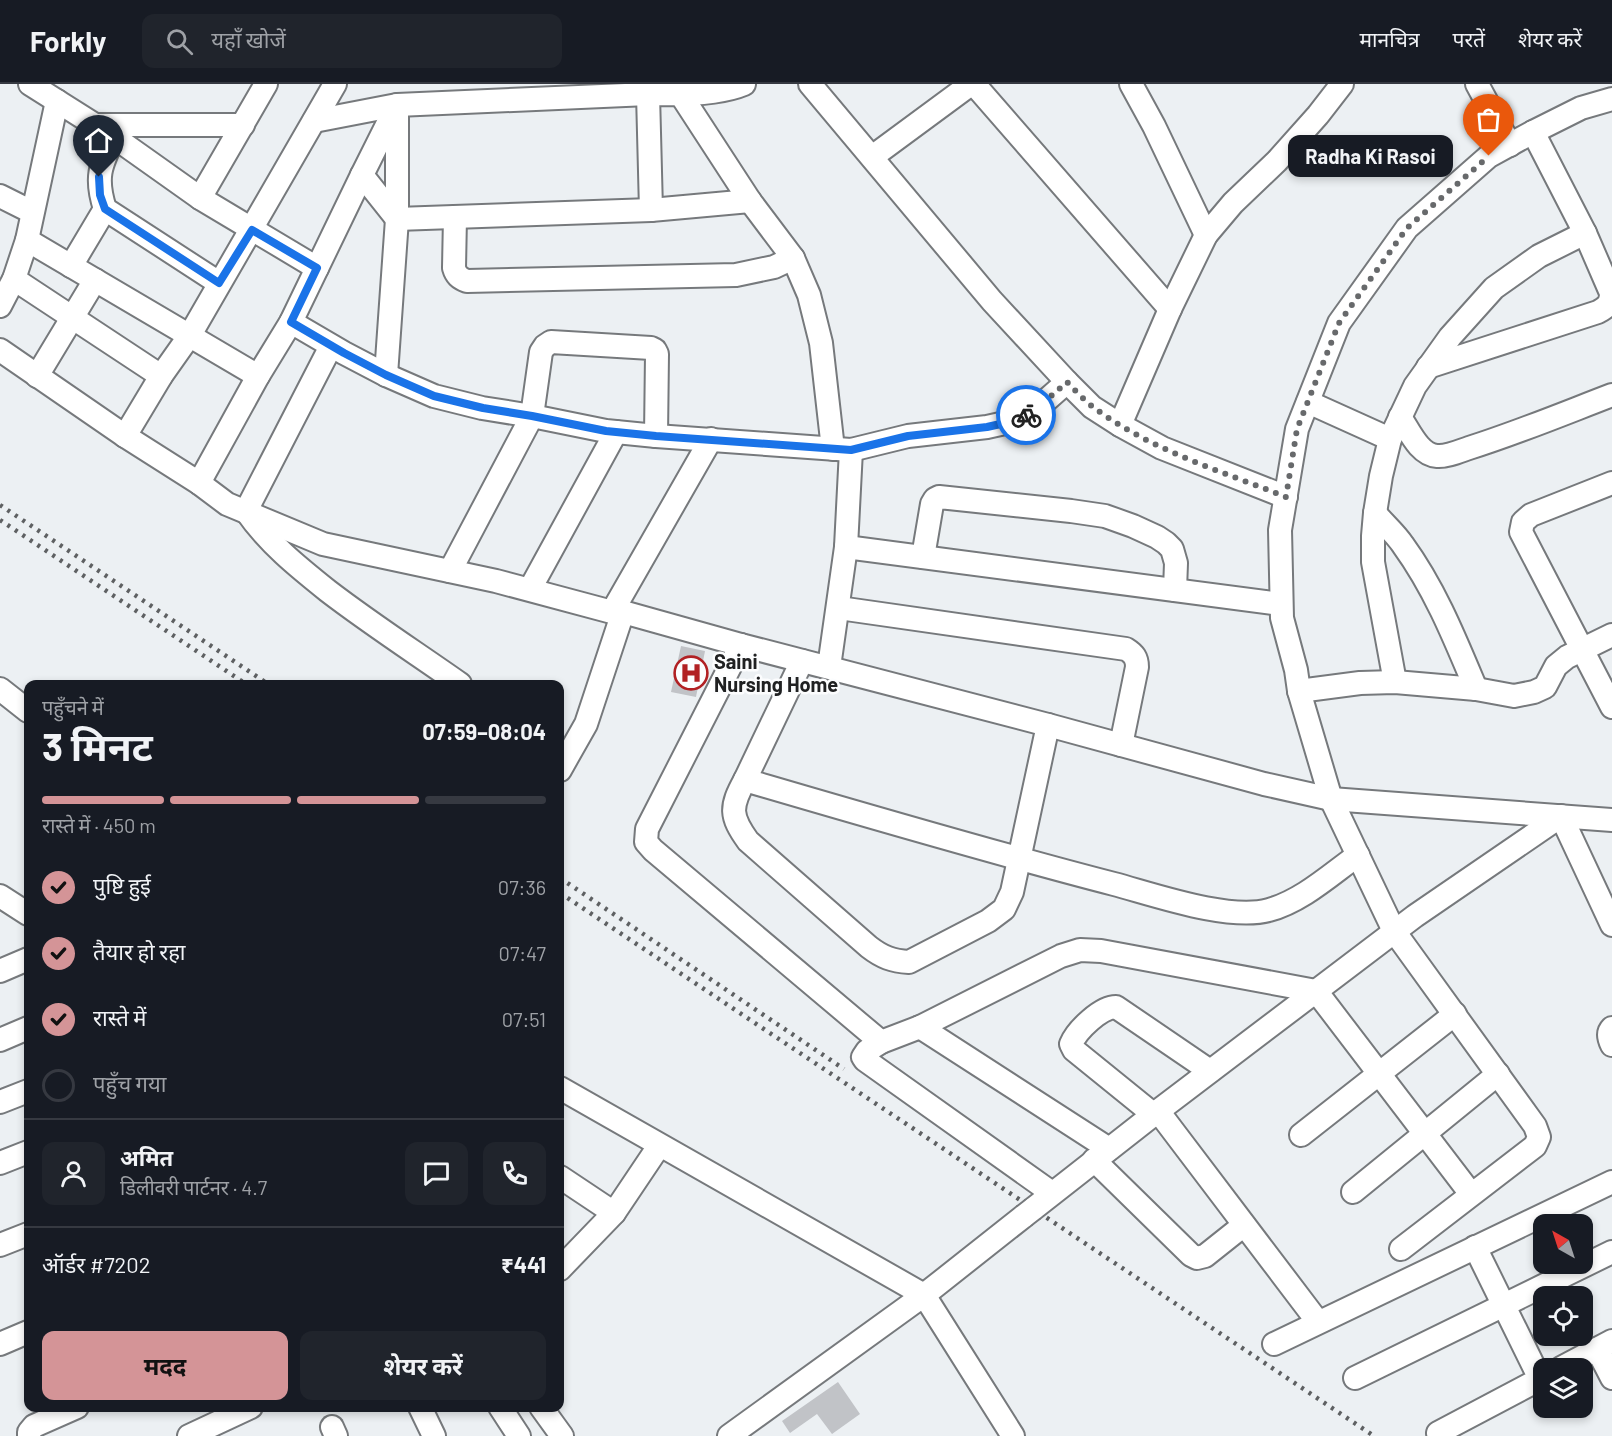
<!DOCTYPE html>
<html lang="hi">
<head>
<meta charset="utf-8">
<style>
  body { margin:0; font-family:Barlow,"Noto Sans Devanagari",sans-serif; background:#20242c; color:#f1f3f6; height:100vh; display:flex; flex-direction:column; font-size:22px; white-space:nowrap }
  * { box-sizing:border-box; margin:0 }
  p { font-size:20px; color:#9ea1a6 }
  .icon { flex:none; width:33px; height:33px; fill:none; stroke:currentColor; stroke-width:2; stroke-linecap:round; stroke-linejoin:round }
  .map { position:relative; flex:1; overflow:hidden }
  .sheet { position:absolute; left:24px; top:596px; width:540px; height:732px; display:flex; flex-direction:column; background:#171b24; border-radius:12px; box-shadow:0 3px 9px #0003 }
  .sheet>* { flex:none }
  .needle { width:39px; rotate:321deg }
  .controls { position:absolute; left:1533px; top:1130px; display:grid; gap:12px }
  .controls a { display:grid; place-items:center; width:60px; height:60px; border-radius:12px; background:#171b24; box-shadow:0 3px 9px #0003; font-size:30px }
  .pin { position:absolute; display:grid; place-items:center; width:51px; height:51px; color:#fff; margin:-62px -26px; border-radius:50% 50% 50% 0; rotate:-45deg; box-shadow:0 0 6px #0007 }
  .pin .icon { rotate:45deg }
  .courier { position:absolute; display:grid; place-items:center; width:60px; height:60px; margin:-30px; border:4px solid #1a73e8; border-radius:50%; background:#fff; color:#222; box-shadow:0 2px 8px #0007 }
  .bubble { position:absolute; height:42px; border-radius:12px; background:#171b24; box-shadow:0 3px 9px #0003; font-size:20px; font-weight:700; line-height:42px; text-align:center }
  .head em { font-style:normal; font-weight:700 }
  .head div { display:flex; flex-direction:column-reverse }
  .head { display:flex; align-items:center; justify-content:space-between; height:102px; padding:0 18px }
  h1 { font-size:39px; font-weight:700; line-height:45px }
  .bar { display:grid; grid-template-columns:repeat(4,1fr); gap:9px 6px; align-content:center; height:72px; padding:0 18px }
  .bar i { height:8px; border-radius:4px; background:#363941 }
  .bar .current { background:#d49497 }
  .bar p { grid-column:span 4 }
  .line { display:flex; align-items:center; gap:15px; padding:0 18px; border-top:2px solid #363941 }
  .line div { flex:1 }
  .round { display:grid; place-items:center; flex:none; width:63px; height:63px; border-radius:12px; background:#20242c }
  ol { padding:0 18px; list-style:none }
  li { display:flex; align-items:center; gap:18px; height:66px }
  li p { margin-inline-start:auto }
  li .icon { padding:6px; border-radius:50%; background:#d49497; color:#111; stroke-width:4 }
  li:last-child { color:#9ea1a6 }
  li i { width:33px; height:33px; border:3px solid #363941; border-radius:50% }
  .cta { display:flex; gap:12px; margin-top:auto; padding:12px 18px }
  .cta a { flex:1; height:69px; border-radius:12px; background:#d49497; color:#111; font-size:24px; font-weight:700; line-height:69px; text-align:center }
  .cta a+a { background:#20242c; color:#f1f3f6 }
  header { display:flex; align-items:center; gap:36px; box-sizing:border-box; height:84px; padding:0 30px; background:#171b24; border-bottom:2px solid #363941 }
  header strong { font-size:28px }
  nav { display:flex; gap:33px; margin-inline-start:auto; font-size:21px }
  .search { width:420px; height:54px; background:#20242c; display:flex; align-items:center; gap:15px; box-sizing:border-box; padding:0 21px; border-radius:12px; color:#9ea1a6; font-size:22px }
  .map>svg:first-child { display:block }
  .building { fill:#c1c3c7 }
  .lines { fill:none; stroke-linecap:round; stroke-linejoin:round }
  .minor-casing { stroke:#76797c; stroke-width:26 }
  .minor { stroke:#fff; stroke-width:22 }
  .rail { stroke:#5e6062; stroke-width:4.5; stroke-dasharray:3 6; stroke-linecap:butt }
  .minor-bridge-casing { stroke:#76797c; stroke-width:26; stroke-linecap:butt }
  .minor-bridge { stroke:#fff; stroke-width:22 }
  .done { stroke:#67696b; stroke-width:6; stroke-dasharray:0 10.8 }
  .route { stroke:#1a73e8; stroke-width:8 }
  .labels { text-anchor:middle; stroke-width:5; stroke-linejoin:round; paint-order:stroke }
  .poi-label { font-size:20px; font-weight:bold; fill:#202122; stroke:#fcfdfe; text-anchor:start }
</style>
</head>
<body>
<header>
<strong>Forkly</strong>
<div class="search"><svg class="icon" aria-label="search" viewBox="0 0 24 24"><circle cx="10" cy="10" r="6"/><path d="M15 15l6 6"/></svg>यहाँ खोजें</div>
<nav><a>मानचित्र</a><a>परतें</a><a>शेयर करें</a></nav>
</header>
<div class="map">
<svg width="1612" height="1352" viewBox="0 0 1612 1352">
  <rect width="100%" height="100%" fill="#ecf0f3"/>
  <g class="building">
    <polygon points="681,562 705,567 696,613 671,608"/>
    <polygon points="838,1298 860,1330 832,1350 817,1330 790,1349 782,1337"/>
  </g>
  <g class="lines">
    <defs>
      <g id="minor">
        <polyline points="30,0 114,53 200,114 317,184"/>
        <polyline points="810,0 992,217 1067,298 1092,323 1120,341 1162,364 1286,413"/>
        <polyline points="974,0 1170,225"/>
        <polyline points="1131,0 1154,42 1206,151"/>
        <polyline points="1477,0 1510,61"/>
        <polyline points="648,10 651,126"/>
        <polyline points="681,11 750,117 793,174 809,211 821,259 833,365"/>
        <path d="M314 37 397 21 648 10C677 11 718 11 744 0"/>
        <polyline points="94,41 243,41"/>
        <path d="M114 53C100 82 95 94 105 125L219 199"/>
        <polyline points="872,73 971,0"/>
        <polyline points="362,91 397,135 651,126 750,117"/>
        <polyline points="0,112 32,128"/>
        <polyline points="200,114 266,0"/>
        <path d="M455 133 454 184C456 191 459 194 467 197L736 191 774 183 793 174"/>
        <polyline points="27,156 258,292"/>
        <polyline points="71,182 105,125"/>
        <polyline points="14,195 161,292"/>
        <polyline points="0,222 14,195 27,156 57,17"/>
        <polyline points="291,238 344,269 386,291 434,312 482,324 532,332 606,347 656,352 851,366 908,352 987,343 1014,337 1034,327 1067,298"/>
        <path d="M331 262 246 427C268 459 298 483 328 507 371 540 416 569 460 600"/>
        <polyline points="0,266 125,352 199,399 227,420 323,460 496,497 612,528 623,528 741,561 1048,641 1264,700 1331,715 1612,736"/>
        <path d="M1428 283 1598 228C1607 223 1611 220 1611 209L1585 149 1533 48"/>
        <polyline points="386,291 397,135 397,26"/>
        <polyline points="37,292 95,196"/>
        <polyline points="1308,318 1390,355"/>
        <path d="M1400 333C1409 346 1419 371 1437 372 1447 373 1460 367 1469 364 1517 349 1565 329 1612 311"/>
        <polyline points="1120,341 1170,225 1206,151 1233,119 1277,77 1318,31 1342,0"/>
        <polyline points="125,352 161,292 190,251 335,0"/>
        <polyline points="199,399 258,292 291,238 362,91 397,21"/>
        <polyline points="1612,399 1531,431 1523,438 1521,448 1612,623"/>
        <path d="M1375 429C1384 440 1395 449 1403 461 1435 505 1455 555 1476 605"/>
        <polyline points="846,463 1281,520"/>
        <polyline points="923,473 932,420 935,415 939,413 1071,427 1105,432 1133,442 1157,453 1166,459 1172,465 1176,479 1175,506"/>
        <polyline points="450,487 532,332 541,268 545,262 551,258 651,264 655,266 657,270 656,352"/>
        <polyline points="530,505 616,348"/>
        <path d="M839 524 1126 565C1134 570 1137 574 1137 583L1121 661"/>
        <polyline points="612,528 711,355"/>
        <polyline points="741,561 647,745 646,758 653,766 881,958 920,943 1061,872 1080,866 1101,867 1316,907 1471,1110"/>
        <path d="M802 577 745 696C730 723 730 732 748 757L869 863C882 873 892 877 909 878L988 837 1004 825 1012 808 1048 641"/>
        <polyline points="829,583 846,463 851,366"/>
        <polyline points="1395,598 1373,478 1373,452 1375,429 1381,392 1390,355 1415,302 1450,253 1494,204 1539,172 1585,149"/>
        <polyline points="0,605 28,627"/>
        <polyline points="1299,607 1360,599 1395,598 1476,605 1514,612 1534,608 1545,603 1556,582 1567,573 1612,551"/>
        <polyline points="560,686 586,640 623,528"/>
        <path d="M745 696C868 732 990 768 1114 800 1155 811 1229 837 1269 826 1302 817 1330 791 1358 771"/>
        <polyline points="0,812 28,830"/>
        <polyline points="0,887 28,875"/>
        <polyline points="920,943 1109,1065"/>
        <path d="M1612 944C1607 949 1609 955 1612 961"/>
        <polyline points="0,956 28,944"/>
        <polyline points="881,958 867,967 863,973 865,976 1052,1109"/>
        <polyline points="560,1004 924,1211 1013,1352"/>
        <polyline points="0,1018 28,1007"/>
        <polyline points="1158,1027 1318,1238"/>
        <path d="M1153 1030 1074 966 1071 960C1077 946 1101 923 1116 923L1210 987"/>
        <polyline points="1301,1051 1455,930"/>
        <polyline points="1094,1076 1191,1171 1197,1174 1205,1172 1244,1141"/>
        <polyline points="0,1079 28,1068"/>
        <polyline points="560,1093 614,1129"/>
        <polyline points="1353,1108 1498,990"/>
        <polyline points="1033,1125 1158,1027 1415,832 1561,732 1612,841"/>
        <polyline points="0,1161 28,1150"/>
        <polyline points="1475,1163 1540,1295"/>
        <polyline points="1401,1165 1535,1062 1539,1053 1535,1042 1394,847 1331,715 1299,607 1296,586 1282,534 1280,446 1297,345 1339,239 1407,144 1489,72 1533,48 1581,24 1612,15"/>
        <polyline points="560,1185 614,1129 659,1062"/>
        <polyline points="0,1260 28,1248"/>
        <polyline points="1274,1260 1612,1098"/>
        <polyline points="1597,1265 1612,1294"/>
        <polyline points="1561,1284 1612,1257"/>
        <polyline points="1355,1294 1612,1168"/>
        <polyline points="420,1323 434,1352"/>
        <polyline points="500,1323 519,1352"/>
        <polyline points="541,1323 562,1352"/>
        <polyline points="332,1343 336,1352"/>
        <polyline points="1438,1349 1544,1293"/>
        <polyline points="29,1352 29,1348 34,1342 77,1323"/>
        <polyline points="189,1352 251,1323"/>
        <polyline points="729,1352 924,1211 1024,1132"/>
      </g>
    </defs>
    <use href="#minor" class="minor-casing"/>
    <use href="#minor" class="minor"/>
    <g class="rail">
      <polyline points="0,421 268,600"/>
      <polyline points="0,436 246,600"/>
      <polyline points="560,794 844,985"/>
      <polyline points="560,809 1374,1352"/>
    </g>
    <defs>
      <polyline id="minor-bridge" points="1024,1132 1033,1125"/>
    </defs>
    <use href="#minor-bridge" class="minor-bridge-casing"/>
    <use href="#minor-bridge" class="minor-bridge"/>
  </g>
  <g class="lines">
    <path class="done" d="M1026 331 1034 327 1067 298C1075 306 1084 316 1093 323 1150 366 1221 387 1286 413L1297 345 1339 239 1407 144 1489 72"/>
    <polyline class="route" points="99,93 100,111 105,125 219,199 252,146 317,184 291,238 344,269 386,291 434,312 483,324 532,332 606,347 656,352 851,366 908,352 987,343 1014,337 1026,331"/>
  </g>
  <defs>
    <symbol id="hospital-ring" viewBox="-11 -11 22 22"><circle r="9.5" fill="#fcfdfe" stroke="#b12023" stroke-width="1.5"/><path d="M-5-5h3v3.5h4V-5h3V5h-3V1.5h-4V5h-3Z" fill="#b12023"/></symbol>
  </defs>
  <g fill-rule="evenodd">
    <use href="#hospital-ring" x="672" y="570" width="38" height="38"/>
  </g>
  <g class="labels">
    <g class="poi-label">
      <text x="714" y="585">Saini<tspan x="714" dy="23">Nursing Home</tspan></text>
    </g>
  </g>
</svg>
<div class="controls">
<a><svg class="needle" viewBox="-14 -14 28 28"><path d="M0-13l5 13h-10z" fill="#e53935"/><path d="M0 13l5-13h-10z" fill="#9ea1a6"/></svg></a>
<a><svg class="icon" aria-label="locate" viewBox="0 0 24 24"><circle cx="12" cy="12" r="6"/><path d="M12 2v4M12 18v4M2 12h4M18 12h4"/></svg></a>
<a><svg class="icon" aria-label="layers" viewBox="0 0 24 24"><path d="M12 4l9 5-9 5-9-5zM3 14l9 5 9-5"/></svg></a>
</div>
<div class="pin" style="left:1489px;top:72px;background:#ea580c"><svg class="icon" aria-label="bag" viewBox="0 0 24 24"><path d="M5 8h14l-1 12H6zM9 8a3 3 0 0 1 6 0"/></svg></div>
<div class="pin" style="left:99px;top:93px;background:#1f2937"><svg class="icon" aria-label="home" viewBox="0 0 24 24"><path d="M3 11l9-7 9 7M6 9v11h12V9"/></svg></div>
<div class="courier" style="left:1026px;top:331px"><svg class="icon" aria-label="bike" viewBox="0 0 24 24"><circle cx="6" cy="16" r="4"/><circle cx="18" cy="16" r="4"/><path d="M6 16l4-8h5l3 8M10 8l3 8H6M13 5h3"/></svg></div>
<div class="bubble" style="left:1288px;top:51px;width:165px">Radha Ki Rasoi</div>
<section class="sheet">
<div class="head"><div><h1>3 मिनट</h1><p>पहुँचने में</p></div><em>07:59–08:04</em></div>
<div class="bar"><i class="current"></i><i class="current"></i><i class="current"></i><i></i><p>रास्ते में · 450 m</p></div>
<ol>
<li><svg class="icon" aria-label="check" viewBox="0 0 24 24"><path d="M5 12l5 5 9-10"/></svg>पुष्टि हुई<p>07:36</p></li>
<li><svg class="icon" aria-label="check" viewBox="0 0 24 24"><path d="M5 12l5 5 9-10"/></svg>तैयार हो रहा<p>07:47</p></li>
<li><svg class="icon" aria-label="check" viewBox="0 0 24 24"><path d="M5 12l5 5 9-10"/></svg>रास्ते में<p>07:51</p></li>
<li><i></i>पहुँच गया</li>
</ol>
<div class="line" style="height:108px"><a class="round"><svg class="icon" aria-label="person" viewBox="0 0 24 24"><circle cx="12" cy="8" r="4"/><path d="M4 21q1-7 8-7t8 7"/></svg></a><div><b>अमित</b><p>डिलीवरी पार्टनर · 4.7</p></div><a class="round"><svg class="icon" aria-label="chat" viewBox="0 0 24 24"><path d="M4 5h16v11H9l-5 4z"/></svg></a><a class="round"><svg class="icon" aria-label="phone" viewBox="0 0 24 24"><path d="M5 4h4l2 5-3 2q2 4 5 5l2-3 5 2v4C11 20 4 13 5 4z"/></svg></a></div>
<div class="line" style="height:78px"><div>ऑर्डर #7202</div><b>₹441</b></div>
<div class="cta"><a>मदद</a><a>शेयर करें</a></div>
</section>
</div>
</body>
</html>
